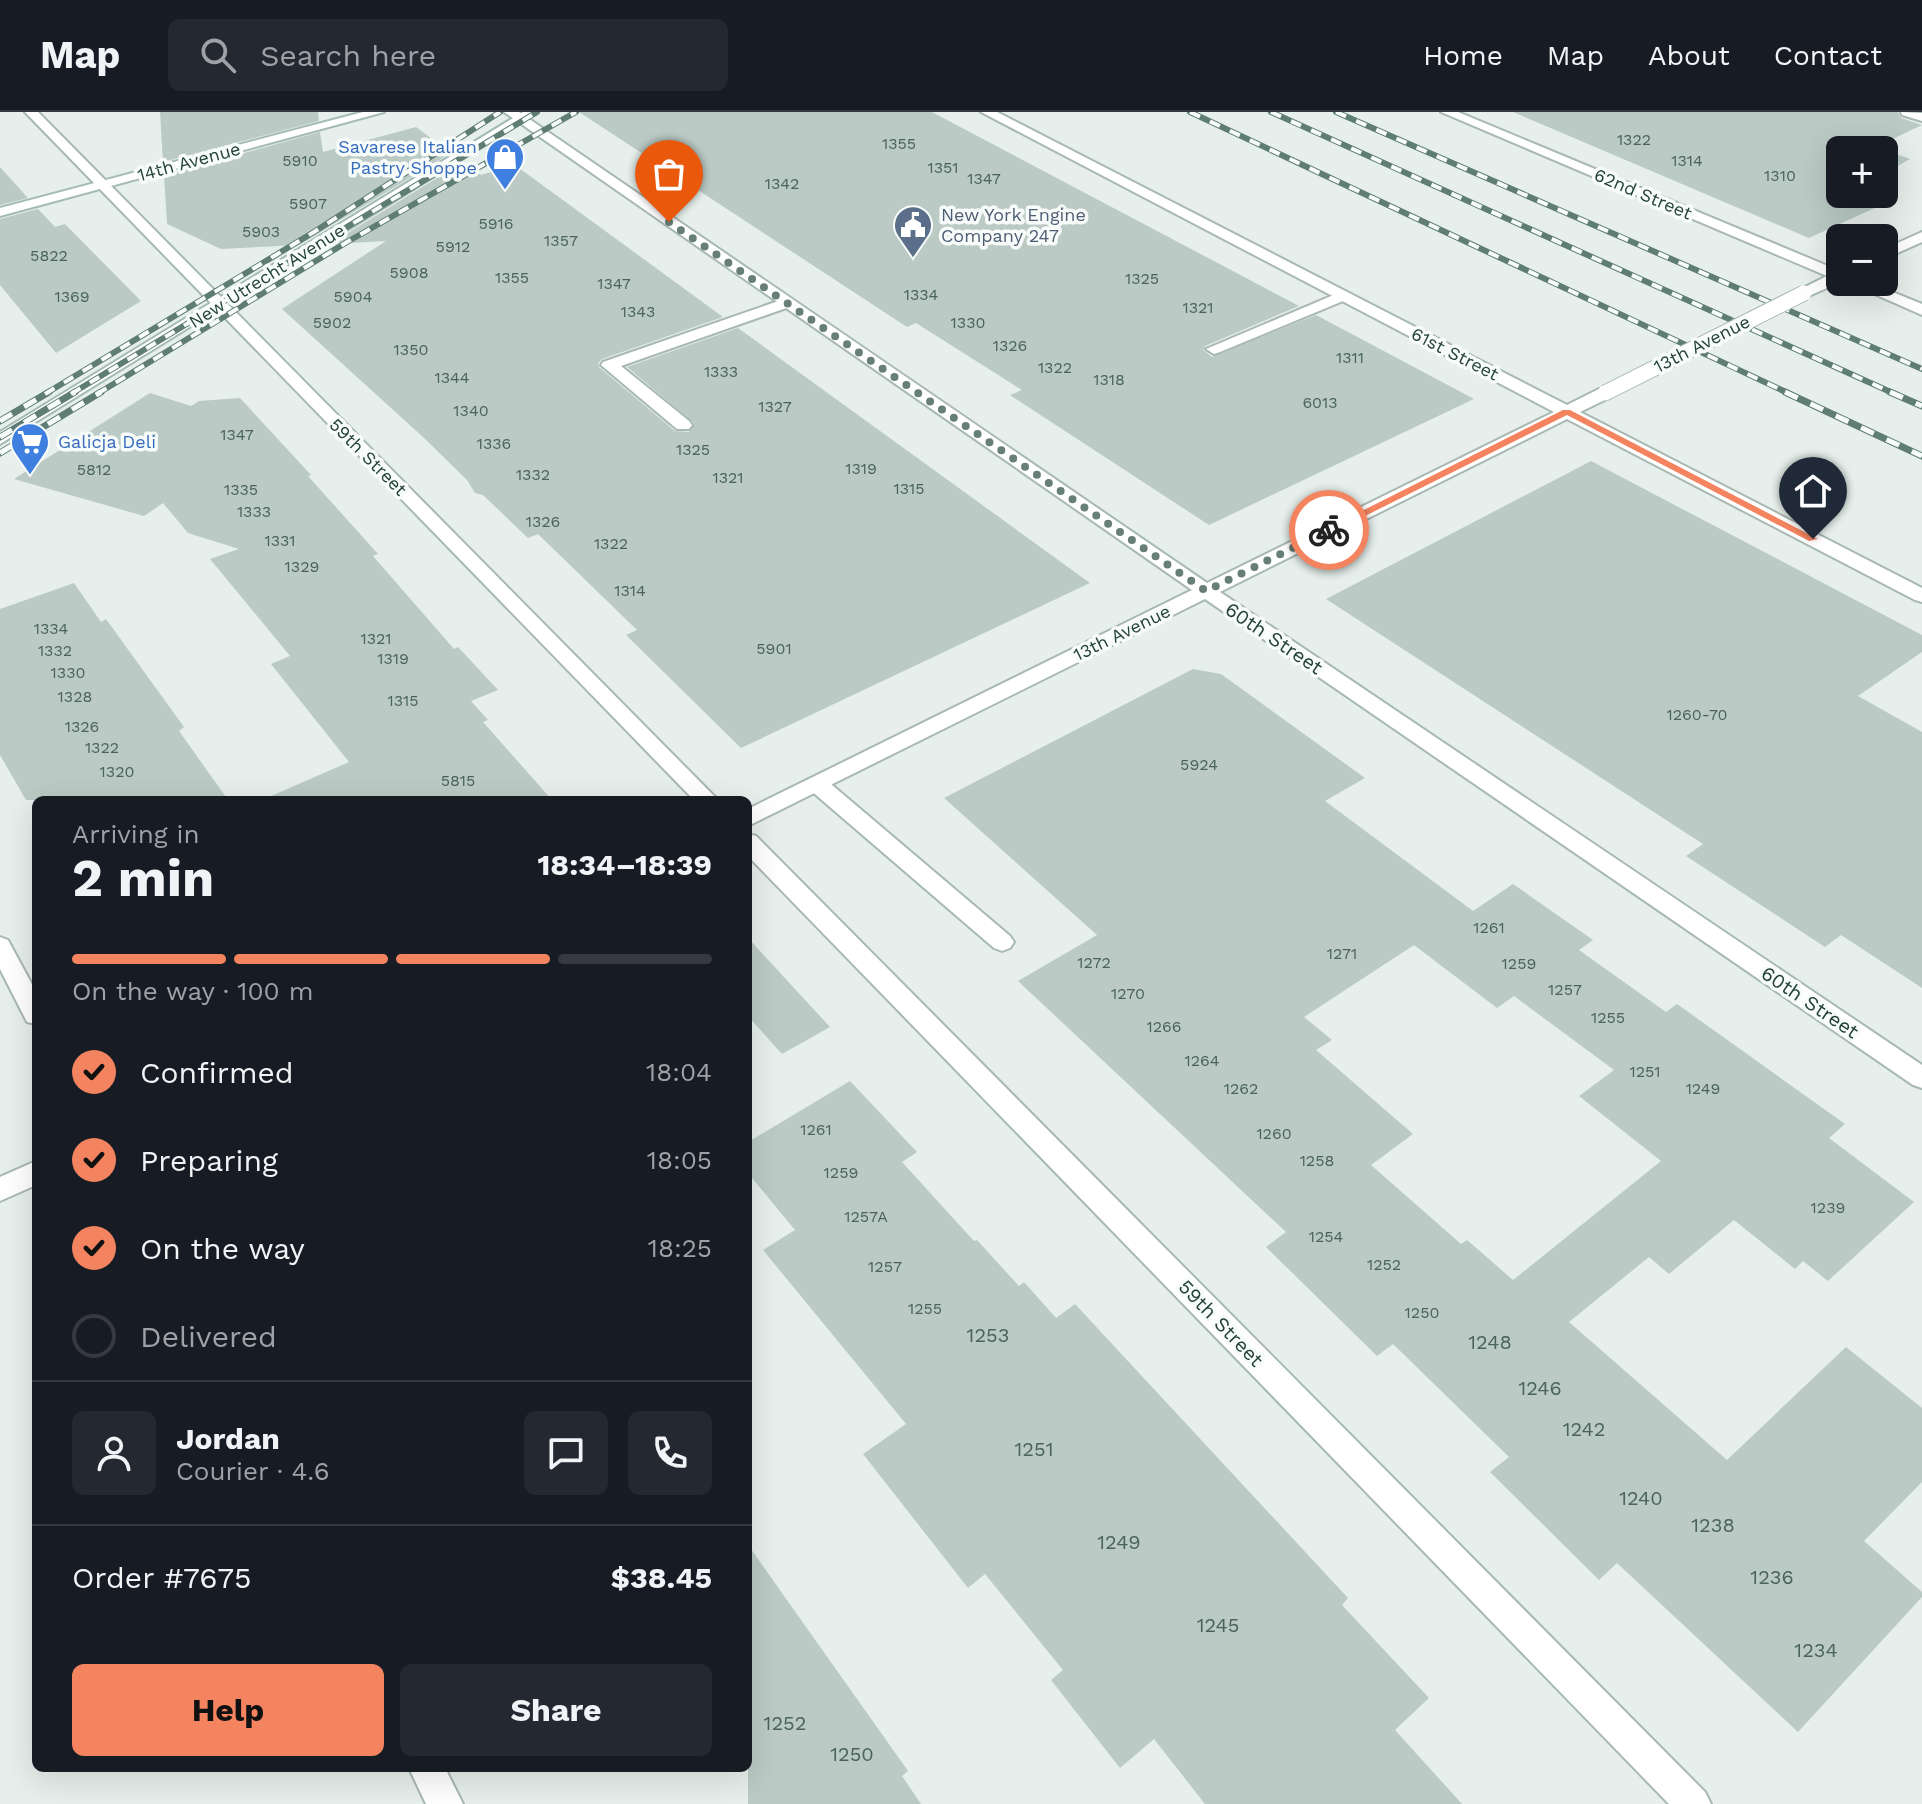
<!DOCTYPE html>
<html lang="en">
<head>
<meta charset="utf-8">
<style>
  body { margin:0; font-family:"Work Sans",sans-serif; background:#242831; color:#f1f3f6; height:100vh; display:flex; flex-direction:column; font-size:30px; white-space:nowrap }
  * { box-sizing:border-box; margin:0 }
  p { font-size:26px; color:#9ea1a6 }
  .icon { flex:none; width:44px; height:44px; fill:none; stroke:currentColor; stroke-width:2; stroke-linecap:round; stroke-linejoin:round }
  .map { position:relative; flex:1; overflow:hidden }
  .panel { position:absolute; left:32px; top:684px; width:720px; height:976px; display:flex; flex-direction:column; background:#171b24; border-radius:12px; box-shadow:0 8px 32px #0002 }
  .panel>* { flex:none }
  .fabs { position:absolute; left:1826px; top:24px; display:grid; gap:16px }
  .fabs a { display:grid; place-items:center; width:72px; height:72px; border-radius:12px; background:#171b24; box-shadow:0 8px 32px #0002; font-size:40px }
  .pin { position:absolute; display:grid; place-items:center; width:68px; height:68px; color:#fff; margin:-82px -34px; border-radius:50% 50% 50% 0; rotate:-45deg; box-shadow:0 0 8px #0007 }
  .pin .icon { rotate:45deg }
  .courier { position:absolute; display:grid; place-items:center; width:80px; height:80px; margin:-40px; border:6px solid #f4845f; border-radius:50%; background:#fff; color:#222; box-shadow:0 2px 10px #0007 }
  .head em { font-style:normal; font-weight:700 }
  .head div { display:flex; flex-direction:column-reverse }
  .head { display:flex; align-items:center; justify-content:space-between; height:136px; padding:0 40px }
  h1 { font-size:52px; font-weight:700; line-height:60px }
  .bar { display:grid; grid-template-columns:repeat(4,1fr); gap:12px 8px; align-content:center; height:96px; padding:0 40px }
  .bar i { height:10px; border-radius:6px; background:#363941 }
  .bar .active { background:#f4845f }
  .bar p { grid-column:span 4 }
  .line { display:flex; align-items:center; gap:20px; padding:0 40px; border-top:2px solid #363941 }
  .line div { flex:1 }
  .round { display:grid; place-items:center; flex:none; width:84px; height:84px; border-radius:12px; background:#242831 }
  ol { padding:0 40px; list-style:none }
  li { display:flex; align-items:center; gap:24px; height:88px }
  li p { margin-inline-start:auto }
  li .icon { padding:8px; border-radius:50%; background:#f4845f; color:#111; stroke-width:4 }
  li:last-child { color:#9ea1a6 }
  li i { width:44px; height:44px; border:4px solid #363941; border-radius:50% }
  .primary-button { display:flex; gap:16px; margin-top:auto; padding:16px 40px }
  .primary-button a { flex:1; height:92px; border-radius:12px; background:#f4845f; color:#111; font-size:32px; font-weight:700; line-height:92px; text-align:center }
  .primary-button a+a { background:#242831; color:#f1f3f6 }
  header { display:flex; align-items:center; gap:48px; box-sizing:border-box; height:112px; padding:0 40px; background:#171b24; border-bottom:2px solid #363941 }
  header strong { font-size:38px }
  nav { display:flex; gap:44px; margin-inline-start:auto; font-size:28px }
  .search { width:560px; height:72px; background:#242831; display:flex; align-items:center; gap:20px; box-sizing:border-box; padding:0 28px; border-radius:12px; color:#9ea1a6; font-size:30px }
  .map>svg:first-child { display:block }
  .building { fill:#bbcac4; fill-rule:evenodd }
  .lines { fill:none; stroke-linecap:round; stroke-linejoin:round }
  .lane-casing { stroke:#a8b8b2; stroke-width:4 }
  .street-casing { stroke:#a8b8b2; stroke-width:4 }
  .secondary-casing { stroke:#a4bbb3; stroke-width:4 }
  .lane { fill:#fff; fill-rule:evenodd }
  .street { fill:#fff; fill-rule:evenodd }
  .secondary { fill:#fff; fill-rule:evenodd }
  .rail-far1-casing { stroke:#5f7d75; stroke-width:6 }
  .rail-casing { stroke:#5f7d75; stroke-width:7 }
  .rail-far1 { stroke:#f7fbf9; stroke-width:4; stroke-dasharray:11; stroke-linecap:butt }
  .rail { stroke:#f7fbf9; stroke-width:5; stroke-dasharray:14; stroke-linecap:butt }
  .street-bridge-casing { stroke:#a8b8b2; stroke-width:17; stroke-linecap:butt }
  .street-bridge { stroke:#fff; stroke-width:15 }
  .route { fill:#f4845f }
  .done { stroke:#687f78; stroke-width:8; stroke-dasharray:0 14.4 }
  .labels { text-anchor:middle; stroke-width:7; stroke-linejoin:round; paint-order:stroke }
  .number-label { font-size:16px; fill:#4a645c }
  .far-shop-label { font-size:18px; fill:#366cbe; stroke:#f7fbf9; text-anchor:end }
  .far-street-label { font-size:18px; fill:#24423a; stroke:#f7fbf9 }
  .far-service-label { font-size:18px; fill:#4e5e75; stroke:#f7fbf9; text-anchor:start }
  .street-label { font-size:20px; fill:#24423a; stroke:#f7fbf9 }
  .near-number-label { font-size:20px; fill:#4a645c }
</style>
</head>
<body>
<header>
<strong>Map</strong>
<div class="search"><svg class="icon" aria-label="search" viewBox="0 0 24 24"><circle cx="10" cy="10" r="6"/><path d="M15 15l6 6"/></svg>Search here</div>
<nav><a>Home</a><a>Map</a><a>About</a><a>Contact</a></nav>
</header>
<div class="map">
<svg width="1922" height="1692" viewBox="0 0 1922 1692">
  <rect width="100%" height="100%" fill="#e6efeb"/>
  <g class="building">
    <polygon points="160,0 318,0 319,9 163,50"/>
    <polygon points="579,0 932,0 1299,194 1205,234 1203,238 1212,245 1316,203 1474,287 1209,413 1010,283 1022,278 916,211 907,215"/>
    <polygon points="1513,0 1898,0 1901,6 1922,13 1876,35 1910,47 1884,62 1884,38 1840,38 1840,82 1884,82 1884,79 1899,85 1809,126"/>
    <polygon points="416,15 451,41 299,133 221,137 167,112 164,63 320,20 323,40"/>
    <polygon points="463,50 481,63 515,53 723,205 602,247 598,251 599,255 675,319 689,320 694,311 627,255 738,216 1090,471 741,636 626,523 637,518 538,422 528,426 483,383 475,381 467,368 423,325 282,197 386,129 330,132"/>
    <polygon points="0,55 28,86 0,93"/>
    <polygon points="38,97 55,115 65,112 141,189 56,241 0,173 0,107"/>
    <polygon points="150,281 191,294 199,289 240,286 311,363 308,364 378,442 373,444 454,537 458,535 498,578 471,589 488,608 483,610 552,688 262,688 349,650 271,552 290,544 210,447 239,437 188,421 163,391 144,404 14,367"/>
    <polygon points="1591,349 1922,523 1922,540 1858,584 1922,620 1922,876 1841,823 1825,835 1686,744 1703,732 1326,487"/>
    <polygon points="74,471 101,510 106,507 184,615 179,619 228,688 26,688 0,643 0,497"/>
    <path d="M1193 557 1221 562 1365 666 1325 689 1473 799 1513 772 1593 828 1579 838 1666 900 1677 892 1845 1012 1829 1026 1914 1090 1828 1169 1803 1149 1795 1157 1734 1108 1669 1162 1649 1145 1569 1210 1727 1348 1846 1235 1922 1296V1370L1864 1429 1922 1480V1485L1798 1620 1617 1451 1599 1468 1490 1360 1509 1345 1393 1232 1377 1244 1266 1135 1286 1120 1018 869 1097 823 944 686ZM1414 833 1497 896 1514 884 1614 958 1579 984 1661 1049 1513 1168 1467 1128 1461 1132 1371 1053 1413 1022 1316 938 1332 928 1304 905Z"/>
    <polygon points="748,826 830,915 782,942 748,904"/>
    <polygon points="850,969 917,1040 902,1050 974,1129 977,1128 1019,1174 1024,1170 1056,1206 1075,1192 1348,1486 1342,1493 1429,1586 1395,1618 1462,1692 1205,1692 1154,1627 1120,1656 1051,1568 1063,1558 985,1462 968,1476 863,1342 906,1312 763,1138 795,1118 748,1061 748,1030"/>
    <polygon points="748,1433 908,1659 902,1664 921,1692 748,1692"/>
  </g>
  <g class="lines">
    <defs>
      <g id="lane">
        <polygon points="1343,179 1351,184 1348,187 1220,240 1214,242 1206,237"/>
        <polygon points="787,186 795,191 792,194 621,254 689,309 692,313 689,317 677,317 601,253 603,250"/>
        <polygon points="817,665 825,667 1010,824 1014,830 1010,836 1002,839 994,836 809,677 806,672 809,667"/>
      </g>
      <g id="street">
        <polygon points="25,0 38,0 718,688 694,688"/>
        <polygon points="504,0 519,0 1207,471 1554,300 981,0 997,0 1567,293 1599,277 1611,277 1613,281 1611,285 1580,300 1922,476 1922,490 1915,488 1567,307 1220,480 1922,953 1922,976 1913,973 1205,487 748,714 748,697 1192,478"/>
        <polygon points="1441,0 1458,0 1840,159 1840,170 1809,184 1799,184 1799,178 1827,164"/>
        <polygon points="1901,0 1922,1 1922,9 1902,3"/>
        <polygon points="1922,120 1922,130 1884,147 1884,137"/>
        <polygon points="1847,170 1868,170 1922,192 1922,203"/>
        <polygon points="748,722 756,724 1705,1680 1711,1692 1669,1692 748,744"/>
        <polygon points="0,825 8,828 36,880 36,912 27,910 0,857"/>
        <polygon points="36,1049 36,1073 0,1089 0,1065"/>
        <polygon points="409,1656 445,1656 463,1692 426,1692"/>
      </g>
      <g id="secondary">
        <polygon points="363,0 384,0 0,104 0,96"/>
        <polygon points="523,0 538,0 0,332 0,320"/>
      </g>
    </defs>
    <use href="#lane" class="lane-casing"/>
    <use href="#street" class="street-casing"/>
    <use href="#secondary" class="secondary-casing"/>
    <use href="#lane" class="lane"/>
    <use href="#street" class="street"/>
    <use href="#secondary" class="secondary"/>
    <defs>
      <g id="rail-far1">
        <polyline points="1190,0 1790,282"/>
        <polyline points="1271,0 1895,282"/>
        <polyline points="1336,0 1922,257"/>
        <polyline points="45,282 314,120 500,0"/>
        <polyline points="71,282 537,0"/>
        <polyline points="97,282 347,130 576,0"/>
      </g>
      <g id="rail">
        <polyline points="1785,280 1922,344"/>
        <polyline points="1890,280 1922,294"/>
        <polyline points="0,309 49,280"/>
        <polyline points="0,325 75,280"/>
        <polyline points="0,341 101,280"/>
      </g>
    </defs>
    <use href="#rail-far1" class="rail-far1-casing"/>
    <use href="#rail" class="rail-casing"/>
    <use href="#rail-far1" class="rail-far1"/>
    <use href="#rail" class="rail"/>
    <defs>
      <polyline id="street-bridge" points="1605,281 1804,181"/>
    </defs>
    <use href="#street-bridge" class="street-bridge-casing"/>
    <use href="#street-bridge" class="street-bridge"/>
  </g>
  <polygon class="route" points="1563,298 1570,298 1818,427 1809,429 1567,303 1333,420 1324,418"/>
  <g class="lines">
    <polyline class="done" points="669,110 1206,479 1329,418"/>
  </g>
  <defs>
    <symbol id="shop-pin" viewBox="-11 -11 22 30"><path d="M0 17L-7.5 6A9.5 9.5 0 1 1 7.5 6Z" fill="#3f7fe0" stroke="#f7fbf9"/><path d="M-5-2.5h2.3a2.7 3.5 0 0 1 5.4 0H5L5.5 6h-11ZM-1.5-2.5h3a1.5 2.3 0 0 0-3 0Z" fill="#fff"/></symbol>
    <symbol id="civic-pin" viewBox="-11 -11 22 30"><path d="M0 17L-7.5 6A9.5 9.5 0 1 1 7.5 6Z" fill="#5c6f8a" stroke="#f7fbf9"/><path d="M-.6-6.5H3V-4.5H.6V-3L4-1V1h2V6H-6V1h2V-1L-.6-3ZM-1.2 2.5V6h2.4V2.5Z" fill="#fff"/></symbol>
    <symbol id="supermarket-pin" viewBox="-11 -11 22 30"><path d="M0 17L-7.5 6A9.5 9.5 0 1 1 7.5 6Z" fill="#3f7fe0" stroke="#f7fbf9"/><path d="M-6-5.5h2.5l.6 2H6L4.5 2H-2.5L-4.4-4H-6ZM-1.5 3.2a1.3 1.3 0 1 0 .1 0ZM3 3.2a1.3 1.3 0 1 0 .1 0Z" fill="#fff"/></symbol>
  </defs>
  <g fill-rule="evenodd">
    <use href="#shop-pin" x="483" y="23" width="44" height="60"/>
    <use href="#civic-pin" x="891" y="91" width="44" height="60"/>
    <use href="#supermarket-pin" x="8" y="308" width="44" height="60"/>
  </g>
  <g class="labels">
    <g class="number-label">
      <text x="1634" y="33">1322</text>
      <text x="899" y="37">1355</text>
      <text x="300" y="54">5910</text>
      <text x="1687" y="54">1314</text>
      <text x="943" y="61">1351</text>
      <text x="1780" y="69">1310</text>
      <text x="984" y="72">1347</text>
      <text x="782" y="77">1342</text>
      <text x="308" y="97">5907</text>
      <text x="496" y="117">5916</text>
      <text x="261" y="125">5903</text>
      <text x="561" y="134">1357</text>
      <text x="453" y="140">5912</text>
      <text x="49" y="149">5822</text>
      <text x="409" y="166">5908</text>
      <text x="512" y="171">1355</text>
      <text x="1142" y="172">1325</text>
      <text x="614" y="177">1347</text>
      <text x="921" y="188">1334</text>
      <text x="72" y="190">1369</text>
      <text x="353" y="190">5904</text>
      <text x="1198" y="201">1321</text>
      <text x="638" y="205">1343</text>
      <text x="332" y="216">5902</text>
      <text x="968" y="216">1330</text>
      <text x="1010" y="239">1326</text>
      <text x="411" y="243">1350</text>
      <text x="1350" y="251">1311</text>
      <text x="1055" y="261">1322</text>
      <text x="721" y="265">1333</text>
      <text x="452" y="271">1344</text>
      <text x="1109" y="273">1318</text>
      <text x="1320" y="296">6013</text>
      <text x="775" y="300">1327</text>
      <text x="471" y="304">1340</text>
      <text x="237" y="328">1347</text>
      <text x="494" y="337">1336</text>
      <text x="693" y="343">1325</text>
      <text x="861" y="362">1319</text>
      <text x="94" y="363">5812</text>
      <text x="533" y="368">1332</text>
      <text x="728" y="371">1321</text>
      <text x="909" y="382">1315</text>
      <text x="241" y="383">1335</text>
      <text x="254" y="405">1333</text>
      <text x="543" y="415">1326</text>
      <text x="280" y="434">1331</text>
      <text x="611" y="437">1322</text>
      <text x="302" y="460">1329</text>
      <text x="630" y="484">1314</text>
      <text x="51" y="522">1334</text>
      <text x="376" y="532">1321</text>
      <text x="774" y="542">5901</text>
      <text x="55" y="544">1332</text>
      <text x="393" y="552">1319</text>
      <text x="68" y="566">1330</text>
      <text x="75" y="590">1328</text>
      <text x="403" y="594">1315</text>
      <text x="1697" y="608">1260-70</text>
      <text x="82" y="620">1326</text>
      <text x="102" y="641">1322</text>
      <text x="1199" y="658">5924</text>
      <text x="117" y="665">1320</text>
      <text x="458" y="674">5815</text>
      <text x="1489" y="821">1261</text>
      <text x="1342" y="847">1271</text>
      <text x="1094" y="856">1272</text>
      <text x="1519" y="857">1259</text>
      <text x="1565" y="883">1257</text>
      <text x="1128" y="887">1270</text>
      <text x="1608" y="911">1255</text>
      <text x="1164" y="920">1266</text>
      <text x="1202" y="954">1264</text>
      <text x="1645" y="965">1251</text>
      <text x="1241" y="982">1262</text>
      <text x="1703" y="982">1249</text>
      <text x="816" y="1023">1261</text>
      <text x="1274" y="1027">1260</text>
      <text x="1317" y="1054">1258</text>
      <text x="841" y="1066">1259</text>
      <text x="1828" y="1101">1239</text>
      <text x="866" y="1110">1257A</text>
      <text x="1326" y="1130">1254</text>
      <text x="1384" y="1158">1252</text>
      <text x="885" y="1160">1257</text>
      <text x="925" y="1202">1255</text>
      <text x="1422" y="1206">1250</text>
    </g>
    <g class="far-shop-label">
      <text x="477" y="41">Savarese Italian<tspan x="477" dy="21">Pastry Shoppe</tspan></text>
      <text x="58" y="336" text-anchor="start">Galicja Deli</text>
    </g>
    <g class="far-street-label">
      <text transform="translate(189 50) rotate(-15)" y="6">14th Avenue</text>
      <text transform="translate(1643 82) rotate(23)" y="6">62nd Street</text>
      <text transform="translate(267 164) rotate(-32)" y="6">New Utrecht Avenue</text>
      <text transform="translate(1702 232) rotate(-27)" y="6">13th Avenue</text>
      <text transform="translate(1455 242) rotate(27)" y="6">61st Street</text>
      <text transform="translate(368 345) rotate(45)" y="6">59th Street</text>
      <text transform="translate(1122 521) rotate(-26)" y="6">13th Avenue</text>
    </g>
    <g class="far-service-label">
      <text x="941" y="109">New York Engine<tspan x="941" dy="21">Company 247</tspan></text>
    </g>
    <g class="street-label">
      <text transform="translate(1274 526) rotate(34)" y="7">60th Street</text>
      <text transform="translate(1810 890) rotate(34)" y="7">60th Street</text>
      <text transform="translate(1221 1211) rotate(46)" y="7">59th Street</text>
    </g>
    <g class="near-number-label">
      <text x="988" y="1230">1253</text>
      <text x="1490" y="1237">1248</text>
      <text x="1540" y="1283">1246</text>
      <text x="1584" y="1324">1242</text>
      <text x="1034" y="1344">1251</text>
      <text x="1641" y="1393">1240</text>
      <text x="1713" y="1420">1238</text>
      <text x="1119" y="1437">1249</text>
      <text x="1772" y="1472">1236</text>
      <text x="1218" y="1520">1245</text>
      <text x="1816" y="1545">1234</text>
      <text x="785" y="1618">1252</text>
      <text x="852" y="1649">1250</text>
    </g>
  </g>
</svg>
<div class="fabs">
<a>+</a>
<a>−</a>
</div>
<div class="pin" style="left:669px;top:110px;background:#ea580c"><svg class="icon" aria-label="bag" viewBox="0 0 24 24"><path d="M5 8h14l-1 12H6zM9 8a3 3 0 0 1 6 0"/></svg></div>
<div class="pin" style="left:1813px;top:427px;background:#1f2937"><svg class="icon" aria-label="home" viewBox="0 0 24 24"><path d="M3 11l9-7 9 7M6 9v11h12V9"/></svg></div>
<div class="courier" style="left:1329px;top:418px"><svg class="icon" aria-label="bike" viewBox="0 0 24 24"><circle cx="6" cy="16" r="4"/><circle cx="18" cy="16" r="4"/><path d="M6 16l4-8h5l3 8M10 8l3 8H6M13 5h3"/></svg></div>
<section class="panel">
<div class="head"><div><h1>2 min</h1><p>Arriving in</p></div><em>18:34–18:39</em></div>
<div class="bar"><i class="active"></i><i class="active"></i><i class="active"></i><i></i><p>On the way · 100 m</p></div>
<ol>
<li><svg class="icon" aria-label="check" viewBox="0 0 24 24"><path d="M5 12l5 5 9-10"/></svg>Confirmed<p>18:04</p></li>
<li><svg class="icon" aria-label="check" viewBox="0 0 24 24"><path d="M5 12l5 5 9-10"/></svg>Preparing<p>18:05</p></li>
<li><svg class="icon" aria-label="check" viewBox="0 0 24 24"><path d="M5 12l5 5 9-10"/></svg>On the way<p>18:25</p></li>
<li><i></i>Delivered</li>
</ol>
<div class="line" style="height:144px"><a class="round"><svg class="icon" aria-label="person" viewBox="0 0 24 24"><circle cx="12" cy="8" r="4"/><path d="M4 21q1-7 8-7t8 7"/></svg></a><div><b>Jordan</b><p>Courier · 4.6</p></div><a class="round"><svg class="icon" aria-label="chat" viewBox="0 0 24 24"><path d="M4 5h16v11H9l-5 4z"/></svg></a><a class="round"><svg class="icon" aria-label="phone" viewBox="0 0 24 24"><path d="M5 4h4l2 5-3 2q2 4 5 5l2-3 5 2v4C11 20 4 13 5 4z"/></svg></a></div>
<div class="line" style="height:104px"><div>Order #7675</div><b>$38.45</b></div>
<div class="primary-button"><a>Help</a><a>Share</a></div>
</section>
</div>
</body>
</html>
